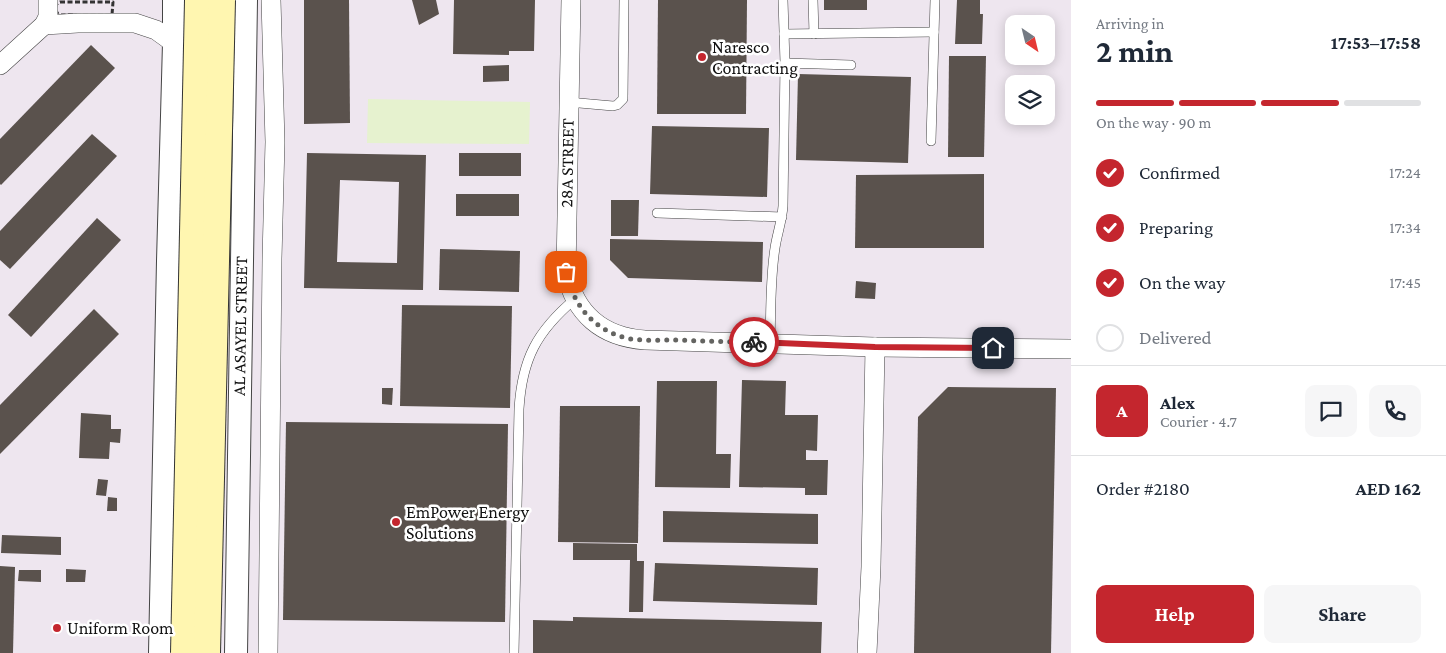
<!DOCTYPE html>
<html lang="en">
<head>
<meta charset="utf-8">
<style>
  body { margin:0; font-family:"Crimson Pro",serif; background:#f6f6f7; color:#1f2937; height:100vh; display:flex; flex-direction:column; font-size:19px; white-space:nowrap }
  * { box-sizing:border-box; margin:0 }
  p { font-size:16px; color:#747a83 }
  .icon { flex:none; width:28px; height:28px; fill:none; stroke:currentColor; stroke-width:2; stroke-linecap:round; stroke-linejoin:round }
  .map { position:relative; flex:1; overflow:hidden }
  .side { display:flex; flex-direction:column; background:#fff; width:375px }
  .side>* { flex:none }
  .needle { width:32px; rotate:145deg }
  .controls { position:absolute; left:1005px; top:15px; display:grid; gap:10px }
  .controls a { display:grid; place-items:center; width:50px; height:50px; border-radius:10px; background:#fff; box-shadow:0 2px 12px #0003; font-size:25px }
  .pin { position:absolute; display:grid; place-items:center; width:42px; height:42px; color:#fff; margin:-21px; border-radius:10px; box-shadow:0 2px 8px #0006 }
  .courier { position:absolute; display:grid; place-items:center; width:50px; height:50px; margin:-25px; border:4px solid #c4262e; border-radius:50%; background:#fff; color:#222; box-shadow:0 1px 6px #0007 }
  .overview em { font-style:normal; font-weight:700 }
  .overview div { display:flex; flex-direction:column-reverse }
  .overview { display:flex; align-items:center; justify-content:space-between; height:85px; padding:0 25px }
  h1 { font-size:32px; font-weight:700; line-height:38px }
  .bar { display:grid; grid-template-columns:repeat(4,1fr); gap:8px 5px; align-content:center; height:60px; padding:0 25px }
  .bar i { height:6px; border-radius:4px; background:#e0e1e3 }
  .bar .current { background:#c4262e }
  .bar p { grid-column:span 4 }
  .line { display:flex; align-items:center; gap:12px; padding:0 25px; border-top:1px solid #e0e1e3 }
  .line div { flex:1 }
  .round { display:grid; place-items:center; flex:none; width:52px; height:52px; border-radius:10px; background:#f6f6f7 }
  ol { padding:0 25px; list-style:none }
  li { display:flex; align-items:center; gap:15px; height:55px }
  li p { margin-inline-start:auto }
  li .icon { padding:5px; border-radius:50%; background:#c4262e; color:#fff; stroke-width:4 }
  li:last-child { color:#747a83 }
  li i { width:28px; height:28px; border:2px solid #e0e1e3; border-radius:50% }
  .button { display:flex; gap:10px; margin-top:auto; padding:10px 25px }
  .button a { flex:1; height:58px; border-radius:10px; background:#c4262e; color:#fff; font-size:20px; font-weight:700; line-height:58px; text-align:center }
  .button a+a { background:#f6f6f7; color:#1f2937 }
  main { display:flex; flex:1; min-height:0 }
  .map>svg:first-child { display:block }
  .industrial { fill:#eee6ef; fill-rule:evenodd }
  .pitch { fill:#e6f2cf }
  .building { fill:#5a524d; fill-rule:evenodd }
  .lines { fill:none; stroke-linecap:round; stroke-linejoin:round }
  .service-casing { stroke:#444; stroke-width:10 }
  .minor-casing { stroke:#444; stroke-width:20 }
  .tertiary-casing { stroke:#444; stroke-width:24 }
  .path { stroke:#333; stroke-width:3; stroke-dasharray:5 2.5; stroke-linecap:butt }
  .service { stroke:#fff; stroke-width:9 }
  .minor { stroke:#fff; stroke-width:19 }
  .tertiary { stroke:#fff; stroke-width:22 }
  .secondary-bridge-casing { stroke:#333; stroke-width:28; stroke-linecap:butt }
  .secondary-bridge { stroke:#fff6b0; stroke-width:26 }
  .done { stroke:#646461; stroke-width:5; stroke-dasharray:0 9 }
  .route { stroke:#c4262e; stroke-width:6 }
  .poi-dot { fill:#c4262e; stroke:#fff; stroke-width:2 }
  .labels { text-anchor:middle; stroke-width:5; stroke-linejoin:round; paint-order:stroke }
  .poi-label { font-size:18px; fill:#111; stroke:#fff; text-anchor:start }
  .street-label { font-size:18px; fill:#111; stroke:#fff }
</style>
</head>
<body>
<main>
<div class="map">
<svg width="1071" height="653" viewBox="0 0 1071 653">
  <rect width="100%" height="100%" fill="#fffdf5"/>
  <path class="industrial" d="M0 0H1071V653H0ZM1014 24H1046V56H1014ZM1014 84H1046V116H1014Z"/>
  <polygon class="pitch" points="368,99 530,102 529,144 367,143"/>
  <g class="building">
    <polygon points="304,0 349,0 350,123 304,124"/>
    <polygon points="412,0 436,0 439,14 419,25"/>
    <polygon points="454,0 535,0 534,51 509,51 509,55 453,54"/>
    <polygon points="658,0 747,0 746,114 657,114"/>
    <rect x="824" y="0" width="43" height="10"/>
    <polygon points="957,0 980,0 980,14 983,14 982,44 955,44"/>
    <polygon points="91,45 115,68 1,185 0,184 0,139"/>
    <polygon points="949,56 986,56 984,157 948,157"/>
    <polygon points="509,65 509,81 483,82 483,66"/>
    <polygon points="798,74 911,77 908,163 796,160"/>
    <polygon points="652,126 769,128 767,197 650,194"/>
    <polygon points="92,134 117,156 10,269 0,260 0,231"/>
    <path d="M307 153 426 155 423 290 304 288ZM340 180 399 182 397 263 337 262Z"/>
    <rect x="459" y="153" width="62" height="23"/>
    <polygon points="984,174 984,248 855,248 856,175"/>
    <rect x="456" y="194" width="63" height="22"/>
    <polygon points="611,200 639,200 638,236 611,236"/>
    <polygon points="97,218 121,240 31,337 8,315"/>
    <polygon points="610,239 763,242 762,282 628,278 610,260"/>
    <polygon points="440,249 520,251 519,292 439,290"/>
    <polygon points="856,281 876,283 875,299 855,298"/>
    <polygon points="402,305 512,306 510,408 400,406"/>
    <polygon points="94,309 119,334 0,454 0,405"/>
    <polygon points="742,380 786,381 785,415 818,415 817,451 806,450 806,460 828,460 827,495 805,495 805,488 739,487"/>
    <polygon points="657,381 717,381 716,454 731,454 730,488 655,487"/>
    <polygon points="948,387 1056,388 1051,653 914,653 918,417"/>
    <polygon points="382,388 393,388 392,405 382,404"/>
    <polygon points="560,406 640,406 638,543 558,542"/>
    <polygon points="81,413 111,415 111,429 121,429 120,443 110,442 109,459 79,458"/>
    <polygon points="286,422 508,424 505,622 283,620"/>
    <polygon points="98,479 108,480 106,496 96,495"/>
    <polygon points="108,497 117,498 117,511 107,511"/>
    <polygon points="663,511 818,514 818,544 663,542"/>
    <polygon points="2,535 61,537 61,555 1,553"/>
    <polygon points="573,543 637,544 637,561 644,561 643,612 629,612 630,560 573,560"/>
    <polygon points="655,563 818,568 817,605 653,601"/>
    <polygon points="0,566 15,567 13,653 0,653"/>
    <polygon points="66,569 86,570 85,582 66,582"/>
    <polygon points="19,570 41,570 41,582 18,581"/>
    <polygon points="573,617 822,622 821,653 533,653 533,620 573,621"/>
  </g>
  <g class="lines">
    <defs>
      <g id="service">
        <polyline points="813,0 814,34"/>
        <polyline points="784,34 934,32"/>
        <polyline points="785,63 851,65"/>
        <polyline points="568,102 613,106 617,105 623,99 624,0"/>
        <polyline points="931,141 935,0"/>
        <polyline points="657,213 782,217"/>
        <path d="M770 343C771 311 770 280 775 248 777 234 782 221 783 206L785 63 783 0"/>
        <path d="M514 653 519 409C522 359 537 331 575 299"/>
      </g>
      <g id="minor">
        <path d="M571 0 566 272C575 314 602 337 645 340L875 347 1071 349"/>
        <polyline points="44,25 78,23 135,23 156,30 174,43"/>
        <polyline points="0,65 44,25 48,17 48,0"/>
        <polyline points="268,653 272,259 275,142 271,0"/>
        <polyline points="867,653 871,567 875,347"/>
      </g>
      <g id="tertiary">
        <polyline points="160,653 168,261 174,43 174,0"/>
        <polyline points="236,653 246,0"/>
      </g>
    </defs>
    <use href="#service" class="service-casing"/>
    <use href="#minor" class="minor-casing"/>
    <use href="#tertiary" class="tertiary-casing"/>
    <polygon class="path" points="60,2 113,2 112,15 61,15 58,14 55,9 57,4"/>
    <use href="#service" class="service"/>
    <use href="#minor" class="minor"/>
    <use href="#tertiary" class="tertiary"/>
    <defs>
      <g id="secondary-bridge">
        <polyline points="184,653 198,0"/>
        <polyline points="207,653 222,0"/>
      </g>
    </defs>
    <use href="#secondary-bridge" class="secondary-bridge-casing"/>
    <use href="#secondary-bridge" class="secondary-bridge"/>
  </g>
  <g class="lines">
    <path class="done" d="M566 272C574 307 595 332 631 339 646 341 662 340 677 340 703 341 729 342 754 342"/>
    <polyline class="route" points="754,342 875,347 993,348"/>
  </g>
  <g class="poi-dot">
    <circle cx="702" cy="57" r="5"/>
    <circle cx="396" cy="522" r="5"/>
    <circle cx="57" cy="628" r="5"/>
  </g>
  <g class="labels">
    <g class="poi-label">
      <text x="712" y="53">Naresco<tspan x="712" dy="21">Contracting</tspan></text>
      <text x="406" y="518">EmPower Energy<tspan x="406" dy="21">Solutions</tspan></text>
      <text x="67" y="634">Uniform Room</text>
    </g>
    <g class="street-label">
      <text transform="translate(567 163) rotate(-89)" y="6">28A STREET</text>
      <text transform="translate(240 326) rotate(-89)" y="6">AL ASAYEL STREET</text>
    </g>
  </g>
</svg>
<div class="controls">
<a><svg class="needle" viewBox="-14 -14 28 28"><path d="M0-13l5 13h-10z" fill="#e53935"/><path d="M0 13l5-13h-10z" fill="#747a83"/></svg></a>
<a><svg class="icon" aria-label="layers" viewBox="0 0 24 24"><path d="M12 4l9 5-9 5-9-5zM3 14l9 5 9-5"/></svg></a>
</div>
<div class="pin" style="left:566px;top:272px;background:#ea580c"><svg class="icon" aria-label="bag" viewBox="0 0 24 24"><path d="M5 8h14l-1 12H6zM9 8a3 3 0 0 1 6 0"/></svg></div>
<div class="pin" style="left:993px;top:348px;background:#1f2937"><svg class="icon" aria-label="home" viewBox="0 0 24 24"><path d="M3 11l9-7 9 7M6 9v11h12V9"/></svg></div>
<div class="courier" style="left:754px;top:342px"><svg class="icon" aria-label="bike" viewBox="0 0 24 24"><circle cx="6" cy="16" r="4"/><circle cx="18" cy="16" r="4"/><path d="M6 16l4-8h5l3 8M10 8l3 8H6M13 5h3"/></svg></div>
</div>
<section class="side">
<div class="overview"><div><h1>2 min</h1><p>Arriving in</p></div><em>17:53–17:58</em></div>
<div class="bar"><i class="current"></i><i class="current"></i><i class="current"></i><i></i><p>On the way · 90 m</p></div>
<ol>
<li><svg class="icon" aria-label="check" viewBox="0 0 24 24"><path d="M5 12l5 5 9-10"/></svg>Confirmed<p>17:24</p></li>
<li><svg class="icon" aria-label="check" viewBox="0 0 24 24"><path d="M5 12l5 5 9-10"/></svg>Preparing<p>17:34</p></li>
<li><svg class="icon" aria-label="check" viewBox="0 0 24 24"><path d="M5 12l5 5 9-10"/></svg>On the way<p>17:45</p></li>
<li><i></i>Delivered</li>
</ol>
<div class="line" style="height:90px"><b class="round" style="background:#c4262e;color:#fff">A</b><div><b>Alex</b><p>Courier · 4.7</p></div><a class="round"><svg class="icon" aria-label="chat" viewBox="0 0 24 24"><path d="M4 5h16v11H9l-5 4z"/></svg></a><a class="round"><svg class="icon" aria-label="phone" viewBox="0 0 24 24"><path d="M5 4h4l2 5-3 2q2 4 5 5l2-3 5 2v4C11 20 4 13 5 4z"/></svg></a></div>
<div class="line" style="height:65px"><div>Order #2180</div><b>AED 162</b></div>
<div class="button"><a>Help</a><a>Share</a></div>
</section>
</main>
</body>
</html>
